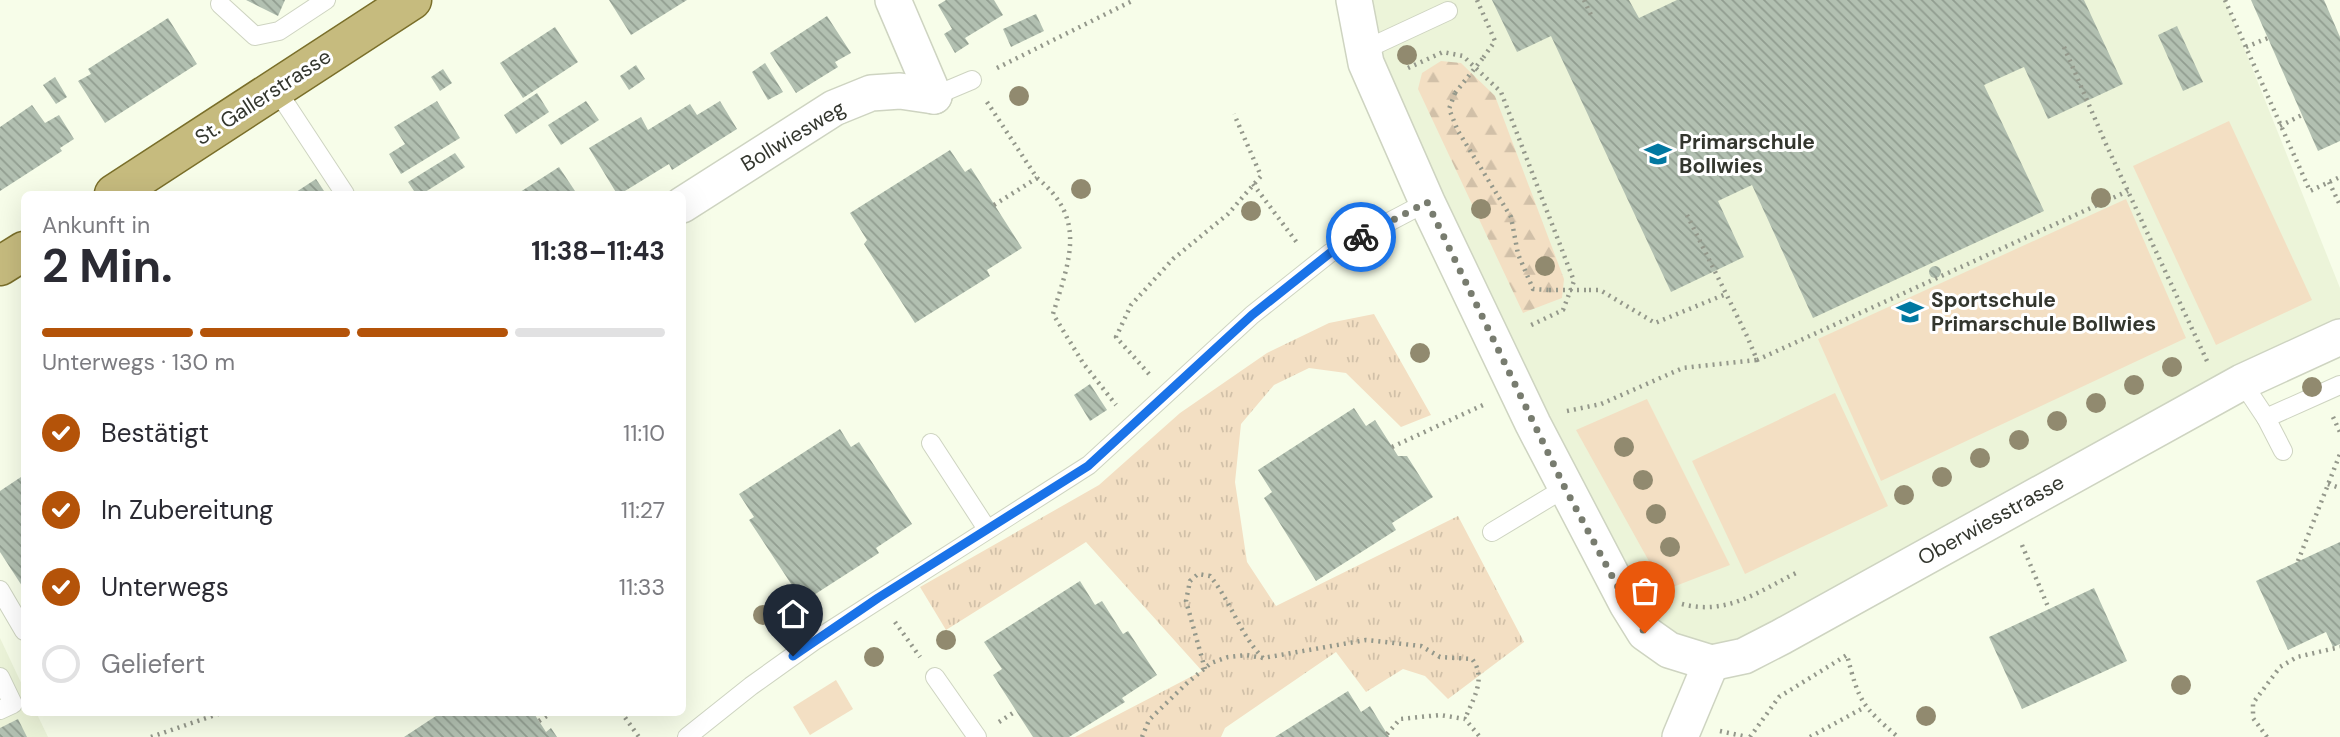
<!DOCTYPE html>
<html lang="de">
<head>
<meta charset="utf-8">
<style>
  body { margin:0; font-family:"DM Sans",sans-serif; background:#f2f2f3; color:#2b2b33; height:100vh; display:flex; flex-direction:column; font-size:26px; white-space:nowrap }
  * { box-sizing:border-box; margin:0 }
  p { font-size:23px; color:#7c7c81 }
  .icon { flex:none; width:38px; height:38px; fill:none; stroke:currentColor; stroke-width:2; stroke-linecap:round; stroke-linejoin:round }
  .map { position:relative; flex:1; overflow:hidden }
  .sheet { position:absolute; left:21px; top:191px; width:665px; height:525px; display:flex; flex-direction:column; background:#fff; border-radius:10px; box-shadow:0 7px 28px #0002 }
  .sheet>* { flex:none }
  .pin { position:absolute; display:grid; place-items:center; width:60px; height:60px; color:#fff; margin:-72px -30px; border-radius:50% 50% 50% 0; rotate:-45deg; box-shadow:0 0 7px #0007 }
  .pin .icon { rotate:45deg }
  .courier { position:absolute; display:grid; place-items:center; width:70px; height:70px; margin:-35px; border:5px solid #1a73e8; border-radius:50%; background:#fff; color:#222; box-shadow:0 2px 9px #0007 }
  .head em { font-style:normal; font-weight:700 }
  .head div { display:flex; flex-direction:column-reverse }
  .head { display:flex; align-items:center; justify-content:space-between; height:119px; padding:0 21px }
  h1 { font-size:46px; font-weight:700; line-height:52px }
  .bar { display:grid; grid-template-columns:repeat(4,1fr); gap:10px 7px; align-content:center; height:84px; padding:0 21px }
  .bar i { height:9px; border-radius:5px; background:#e1e1e2 }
  .bar .selected { background:#b45309 }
  .bar p { grid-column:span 4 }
  ol { padding:0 21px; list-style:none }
  li { display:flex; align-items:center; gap:21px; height:77px }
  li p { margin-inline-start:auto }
  li .icon { padding:7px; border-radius:50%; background:#b45309; color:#fff; stroke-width:4 }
  li:last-child { color:#7c7c81 }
  li i { width:38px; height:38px; border:4px solid #e1e1e2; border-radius:50% }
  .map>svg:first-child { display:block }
  .built { fill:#ecf4d9 }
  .grass { fill:url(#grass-tufts) }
  .forest { fill:url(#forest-firs) }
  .park { fill:#f3dfc3 }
  .building { fill:url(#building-back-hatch) }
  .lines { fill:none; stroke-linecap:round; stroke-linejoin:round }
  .lane-casing { stroke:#ced4c1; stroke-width:20 }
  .street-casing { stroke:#ced4c1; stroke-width:38 }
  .primary-casing { stroke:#7a6f2a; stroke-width:41 }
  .path { stroke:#94988b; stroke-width:4.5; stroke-dasharray:2 5; stroke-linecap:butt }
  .lane { stroke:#fff; stroke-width:18 }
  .street { stroke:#fff; stroke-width:35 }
  .primary { stroke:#c6bb7e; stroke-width:38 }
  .path-bridge { stroke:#94988b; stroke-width:4.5; stroke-dasharray:2 5; stroke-linecap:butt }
  .tree { fill:#918a6f }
  .done { stroke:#787c6f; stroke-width:7; stroke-dasharray:0 12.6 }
  .route { stroke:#1a73e8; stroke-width:9 }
  .labels { text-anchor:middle; stroke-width:6; stroke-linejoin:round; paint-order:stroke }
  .street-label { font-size:21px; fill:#33362e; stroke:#fff }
  .poi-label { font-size:21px; font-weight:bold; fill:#33362e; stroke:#fff; text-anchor:start }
</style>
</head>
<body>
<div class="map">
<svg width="2340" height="737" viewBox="0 0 2340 737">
  <defs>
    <pattern id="grass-tufts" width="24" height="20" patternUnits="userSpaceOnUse" patternTransform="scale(1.75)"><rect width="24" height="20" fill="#f3dfc3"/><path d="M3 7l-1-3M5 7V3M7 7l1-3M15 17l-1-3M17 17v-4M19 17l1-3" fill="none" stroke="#d1c0a8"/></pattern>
    <pattern id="forest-firs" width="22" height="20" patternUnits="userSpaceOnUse" patternTransform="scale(1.75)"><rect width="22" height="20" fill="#f3dfc3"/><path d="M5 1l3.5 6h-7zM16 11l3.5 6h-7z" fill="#d1c0a8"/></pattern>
    <pattern id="building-back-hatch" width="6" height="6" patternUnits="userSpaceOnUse" patternTransform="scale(1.75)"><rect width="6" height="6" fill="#b2c0b1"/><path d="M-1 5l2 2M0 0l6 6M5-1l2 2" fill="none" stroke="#919d90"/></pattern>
  </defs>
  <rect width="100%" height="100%" fill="#f7fde9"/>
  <g class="built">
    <polygon points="1354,0 2225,0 2340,288 2340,337 1711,663 1627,604"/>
    <polygon points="0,638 24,689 24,712 36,712 48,737 0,737"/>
  </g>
  <polygon class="grass" points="1374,314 1431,415 1401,427 1346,373 1309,368 1274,385 1241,424 1235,482 1247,562 1276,606 1458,516 1524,642 1448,699 1425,676 1403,669 1366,692 1336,652 1225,728 1221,737 1075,737 1202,671 1086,542 946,630 920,587 1099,485 1180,413 1267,353 1329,323"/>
  <polygon class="forest" points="1441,61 1461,63 1495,96 1564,279 1562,298 1523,313 1418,89 1422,73"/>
  <g class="park">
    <polygon points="2229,121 2312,300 2216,345 2133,166"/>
    <polygon points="2126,199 2186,338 1881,481 1818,339"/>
    <polygon points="1835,393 1888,506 1745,574 1692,461"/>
    <polygon points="1647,399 1730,565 1665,590 1576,430"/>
    <polygon points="836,680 853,709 810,735 793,707"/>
  </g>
  <g class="building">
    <polygon points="246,0 285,0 278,16"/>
    <polygon points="609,0 687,0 631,35"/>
    <polygon points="946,0 994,0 1003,15 965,38 969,44 955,53 944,34 952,29 938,5"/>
    <polygon points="1492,0 1629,0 1639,18 1677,0 2084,0 2123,84 2048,119 2024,67 1984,85 2044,211 1813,318 1752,185 1718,201 1744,257 1671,292 1551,36 1517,52"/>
    <polygon points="2251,0 2324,0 2340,37 2340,141 2318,151"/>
    <polygon points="1036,14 1044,31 1011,47 1003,29"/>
    <polygon points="827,16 851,53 835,62 838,67 796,93 770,53"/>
    <polygon points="168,18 197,64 105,123 78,81 91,74 88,69"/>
    <polygon points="2177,26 2203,82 2183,91 2158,35"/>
    <polygon points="555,27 578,62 523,98 500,63"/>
    <polygon points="765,63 783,92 768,100 752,72"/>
    <polygon points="636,65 645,79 629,90 620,76"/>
    <polygon points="443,69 452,83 440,91 431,77"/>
    <polygon points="55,77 67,97 56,104 43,85"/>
    <polygon points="537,93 549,112 516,134 504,115"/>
    <polygon points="437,101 460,138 401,174 389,154 405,144 394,127"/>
    <polygon points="586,101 599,120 561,145 548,125"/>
    <polygon points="720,101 737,129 672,170 669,164 620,194 617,194 589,148 641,117 648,130 690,104 697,115"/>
    <polygon points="32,105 45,123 59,115 74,139 60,148 62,151 0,191 0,127"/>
    <polygon points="950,150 965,172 971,168 1022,248 987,270 990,276 915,323 864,244 867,240 850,213"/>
    <polygon points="455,153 465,167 422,194 416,194 408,182"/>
    <polygon points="559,167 577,194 517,194"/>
    <polygon points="316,179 326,194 293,194"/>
    <circle cx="1935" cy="272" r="6"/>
    <polygon points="1090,384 1107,410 1090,421 1074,395"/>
    <polygon points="1354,408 1366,426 1375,420 1398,456 1407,456 1433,497 1392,523 1396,530 1316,581 1264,498 1272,492 1258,470"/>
    <polygon points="840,429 851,447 859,442 912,524 876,548 879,553 803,602 749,520 754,517 739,494"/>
    <polygon points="24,475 24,589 0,552 0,491"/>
    <polygon points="2340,542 2340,644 2333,647 2326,632 2288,650 2256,581"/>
    <polygon points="1080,581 1095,605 1102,601 1123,634 1128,631 1157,675 1122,698 1125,702 1069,737 1033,737 993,675 1002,669 984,642"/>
    <polygon points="2094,588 2127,661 2022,709 1989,637"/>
    <polygon points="1348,691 1361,712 1370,706 1389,737 1275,737"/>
    <polygon points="442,712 533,712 546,732 551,728 557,737 404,737"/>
    <polygon points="18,719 27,737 0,737 0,728"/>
  </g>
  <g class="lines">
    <defs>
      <g id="lane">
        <polyline points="220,4 255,36 279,31 326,0"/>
        <polyline points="1362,51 1448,11"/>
        <polyline points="276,89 345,194"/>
        <polyline points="934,96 972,80"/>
        <polyline points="2242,382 2266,418 2340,385"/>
        <polyline points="2266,418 2283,451"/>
        <polyline points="931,443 987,529"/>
        <polyline points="1492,532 1565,488"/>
        <polyline points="0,590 24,631"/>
        <polyline points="0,677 13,704 0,710"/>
        <polyline points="935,677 977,737"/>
        <polyline points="687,737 751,686 814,641 1089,465 1252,315 1330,253 1427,202"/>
      </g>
      <g id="street">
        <polyline points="893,0 934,96"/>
        <polyline points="1354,0 1366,63 1427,202 1533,424 1627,604 1645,633 1669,650 1711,663"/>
        <polyline points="682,205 834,108 871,93 900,91 934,96"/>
        <polyline points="1711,663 1744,656 1781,637 2242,382 2340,337"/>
        <polyline points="1680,737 1711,663"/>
      </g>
      <g id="primary">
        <polyline points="114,194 412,0"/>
        <polyline points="0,266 24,251"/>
      </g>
    </defs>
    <use href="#lane" class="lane-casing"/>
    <use href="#street" class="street-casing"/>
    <use href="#primary" class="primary-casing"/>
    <g class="path">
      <polyline points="1477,0 1495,41 1483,58"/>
      <polyline points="1584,0 1592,17"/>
      <polyline points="2225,0 2310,191 2340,177"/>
      <polyline points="2064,47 2105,142 2207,361"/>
      <polyline points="2246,47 2268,38"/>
      <polyline points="997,68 1134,0"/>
      <polyline points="1408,68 1443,52 1463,56 1501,92 1574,281 1563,310 1527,327"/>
      <polyline points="1455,93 1449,109 1458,131 1511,217 1518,254 1533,289 1549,290"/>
      <path d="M987 102 1037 178C1088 219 1069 261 1053 314L1083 363 1116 405"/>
      <polyline points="2280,126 2302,115"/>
      <polyline points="2329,182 2340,205"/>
      <polyline points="1253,184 1298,244"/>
      <polyline points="994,205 1037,178"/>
      <polyline points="1687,215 1747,336 1757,360 2128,191"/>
      <polyline points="1589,290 1600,290 1655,323 1726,294"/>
      <polyline points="1149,374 1116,337 1131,305 1173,259 1228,214 1261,176 1234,114"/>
      <polyline points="1567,411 1601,404 1683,368 1757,360"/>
      <polyline points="2333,417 2340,432"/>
      <polyline points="1392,447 1483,405"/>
      <polyline points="2328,484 2340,488"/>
      <polyline points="2022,545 2049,609"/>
      <polyline points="2298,561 2340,454"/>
      <path d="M1682 604C1727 616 1759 591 1798 572"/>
      <polyline points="895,622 920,657"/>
      <path d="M1205 669 1186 601 1190 581 1198 574 1210 576C1231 601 1240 635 1263 658"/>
      <polyline points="621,712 639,737"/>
      <polyline points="539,721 553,712"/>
      <polyline points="999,722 1016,711"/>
      <polyline points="1720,731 1747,737"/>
      <polyline points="1387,734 1400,719 1440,715 1465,719 1480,737"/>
      <polyline points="151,737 224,712"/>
      <path d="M1142 737 1149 720 1186 684 1211 663 1228 657 1246 655 1263 658 1366 640 1421 646 1440 657 1472 659C1487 678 1473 699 1465 719"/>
      <path d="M1750 737 1779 697 1847 655C1859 702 1862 706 1898 737"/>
      <polyline points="1810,737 1865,707"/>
      <polyline points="2267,737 2253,718 2253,703 2280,667 2297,657 2340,647"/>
    </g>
    <use href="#lane" class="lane"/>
    <use href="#street" class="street"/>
    <use href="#primary" class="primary"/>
    <g class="path-bridge">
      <polyline points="1455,93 1483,58"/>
      <polyline points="1549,290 1589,290"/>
    </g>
  </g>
  <g class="tree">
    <circle cx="1407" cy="55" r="10"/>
    <circle cx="1019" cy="96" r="10"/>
    <circle cx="1081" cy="189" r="10"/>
    <circle cx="2101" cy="198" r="10"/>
    <circle cx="1481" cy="209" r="10"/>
    <circle cx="1251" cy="211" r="10"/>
    <circle cx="1545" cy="266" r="10"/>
    <circle cx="1420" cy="353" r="10"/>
    <circle cx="2172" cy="367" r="10"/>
    <circle cx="2134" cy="385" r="10"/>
    <circle cx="2312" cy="387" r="10"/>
    <circle cx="2096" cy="403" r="10"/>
    <circle cx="2057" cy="421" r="10"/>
    <circle cx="2019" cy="440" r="10"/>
    <circle cx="1624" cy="447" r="10"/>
    <circle cx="1980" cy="458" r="10"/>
    <circle cx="1942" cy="477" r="10"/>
    <circle cx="1643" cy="480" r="10"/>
    <circle cx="1904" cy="495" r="10"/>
    <circle cx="1656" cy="514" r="10"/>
    <circle cx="1670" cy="547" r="10"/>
    <circle cx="763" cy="615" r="10"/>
    <circle cx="946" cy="640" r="10"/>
    <circle cx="874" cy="657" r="10"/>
    <circle cx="2181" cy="685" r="10"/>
    <circle cx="1926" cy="716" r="10"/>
  </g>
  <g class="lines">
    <polyline class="done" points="1361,237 1427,202 1565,488 1627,604 1645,633"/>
    <polyline class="route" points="793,656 878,598 1088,466 1252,315 1330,253 1361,237"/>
  </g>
  <defs>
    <symbol id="school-bare" viewBox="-9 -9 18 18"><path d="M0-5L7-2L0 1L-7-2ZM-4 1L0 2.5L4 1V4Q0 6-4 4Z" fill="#0178a1" stroke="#fff" stroke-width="2.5" paint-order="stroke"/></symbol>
  </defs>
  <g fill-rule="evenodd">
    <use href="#school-bare" x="1639" y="135" width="38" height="38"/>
    <use href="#school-bare" x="1891" y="293" width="38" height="38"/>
  </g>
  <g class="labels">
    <g class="street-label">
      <text transform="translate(263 97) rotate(-33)" y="7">St. Gallerstrasse</text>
      <text transform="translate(793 136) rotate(-31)" y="7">Bollwiesweg</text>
      <text transform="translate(1991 520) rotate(-29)" y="7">Oberwiesstrasse</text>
    </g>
    <g class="poi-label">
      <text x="1679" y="149">Primarschule<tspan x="1679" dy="24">Bollwies</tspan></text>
      <text x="1931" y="307">Sportschule<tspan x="1931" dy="24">Primarschule Bollwies</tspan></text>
    </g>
  </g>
</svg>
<div class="pin" style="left:1645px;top:633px;background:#ea580c"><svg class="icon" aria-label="bag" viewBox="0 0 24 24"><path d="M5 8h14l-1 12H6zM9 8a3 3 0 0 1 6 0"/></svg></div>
<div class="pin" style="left:793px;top:656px;background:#1f2937"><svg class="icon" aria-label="home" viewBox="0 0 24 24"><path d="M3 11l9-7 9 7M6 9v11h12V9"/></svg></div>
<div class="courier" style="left:1361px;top:237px"><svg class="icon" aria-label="bike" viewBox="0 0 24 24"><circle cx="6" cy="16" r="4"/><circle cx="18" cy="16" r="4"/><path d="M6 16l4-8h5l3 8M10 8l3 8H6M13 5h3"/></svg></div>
<section class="sheet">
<div class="head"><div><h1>2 Min.</h1><p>Ankunft in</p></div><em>11:38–11:43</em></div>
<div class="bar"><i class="selected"></i><i class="selected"></i><i class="selected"></i><i></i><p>Unterwegs · 130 m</p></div>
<ol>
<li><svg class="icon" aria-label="check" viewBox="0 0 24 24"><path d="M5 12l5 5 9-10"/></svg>Bestätigt<p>11:10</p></li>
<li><svg class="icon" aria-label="check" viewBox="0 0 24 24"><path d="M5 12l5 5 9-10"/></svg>In Zubereitung<p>11:27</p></li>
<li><svg class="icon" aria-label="check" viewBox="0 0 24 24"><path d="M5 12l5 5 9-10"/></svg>Unterwegs<p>11:33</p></li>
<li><i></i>Geliefert</li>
</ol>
</section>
</div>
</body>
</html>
